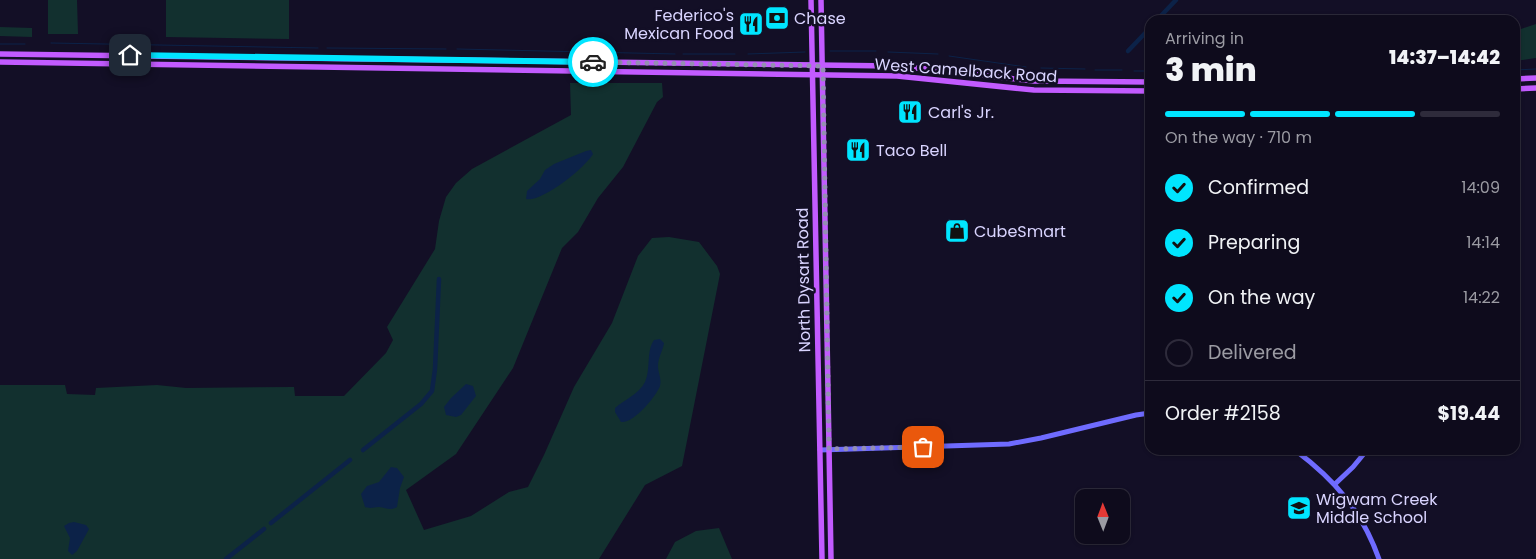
<!DOCTYPE html>
<html lang="en">
<head>
<meta charset="utf-8">
<style>
  body { margin:0; font-family:Poppins,sans-serif; background:#1c1929; color:#f1f3f6; height:100vh; display:flex; flex-direction:column; font-size:19px; white-space:nowrap }
  * { box-sizing:border-box; margin:0 }
  p { font-size:16px; color:#9b9ba3 }
  .icon { flex:none; width:28px; height:28px; fill:none; stroke:currentColor; stroke-width:2; stroke-linecap:round; stroke-linejoin:round }
  .map { position:relative; flex:1; overflow:hidden }
  .side { position:absolute; left:1145px; top:15px; width:375px; height:440px; display:flex; flex-direction:column; background:#0e0b1c; border-radius:15px; box-shadow:0 1px 4px #0004,0 0 0 1px #2e2b3b }
  .side>* { flex:none }
  .needle { width:32px; rotate:359deg }
  .controls { position:absolute; left:1075px; top:489px; display:grid; gap:10px }
  .controls a { display:grid; place-items:center; width:55px; height:55px; border-radius:10px; background:#0e0b1c; box-shadow:0 1px 4px #0004,0 0 0 1px #2e2b3b; font-size:25px }
  .pin { position:absolute; display:grid; place-items:center; width:42px; height:42px; color:#fff; margin:-21px; border-radius:10px; box-shadow:0 2px 8px #0006 }
  .courier { position:absolute; display:grid; place-items:center; width:50px; height:50px; margin:-25px; border:4px solid #00e5ff; border-radius:50%; background:#fff; color:#222; box-shadow:0 1px 6px #0007 }
  .head em { font-style:normal; font-weight:800 }
  .head div { display:flex; flex-direction:column-reverse }
  .head { display:flex; align-items:center; justify-content:space-between; height:85px; padding:0 20px }
  h1 { font-size:32px; font-weight:800; line-height:38px }
  .bar { display:grid; grid-template-columns:repeat(4,1fr); gap:8px 5px; align-content:center; height:60px; padding:0 20px }
  .bar i { height:6px; border-radius:4px; background:#2e2b3b }
  .bar .active { background:#00e5ff }
  .bar p { grid-column:span 4 }
  .line { display:flex; align-items:center; gap:12px; padding:0 20px; border-top:1px solid #2e2b3b }
  .line div { flex:1 }
  ol { padding:0 20px; list-style:none }
  li { display:flex; align-items:center; gap:15px; height:55px }
  li p { margin-inline-start:auto }
  li .icon { padding:5px; border-radius:50%; background:#00e5ff; color:#111; stroke-width:4 }
  li:last-child { color:#9b9ba3 }
  li i { width:28px; height:28px; border:2px solid #2e2b3b; border-radius:50% }
  .map>svg:first-child { display:block }
  .green { fill:#12302f }
  .water { fill:#0c2248 }
  .lines { fill:none; stroke-linecap:round; stroke-linejoin:round }
  .stream { stroke:#0c2248; stroke-width:1 }
  .canal { stroke:#0c2248; stroke-width:4.5 }
  .secondary { stroke:#6f6bff; stroke-width:5 }
  .primary { stroke:#c25bff; stroke-width:5.5 }
  .done { stroke:#948fb3; stroke-width:5; stroke-dasharray:0 9 }
  .route { stroke:#00e5ff; stroke-width:6 }
  .labels { text-anchor:middle; stroke-width:5; stroke-linejoin:round; paint-order:stroke }
  .poi-label { font-size:16px; fill:#d9d4ff; stroke:#130f26; text-anchor:start }
  .street-label { font-size:16px; fill:#d9d4ff; stroke:#130f26 }
</style>
</head>
<body>
<div class="map">
<svg width="1536" height="559" viewBox="0 0 1536 559">
  <rect width="100%" height="100%" fill="#130f26"/>
  <g class="green">
    <polygon points="48,0 77,0 78,34 48,34"/>
    <polygon points="166,0 289,0 289,39 166,37"/>
    <polygon points="1536,24 1536,58 1515,61 1515,31"/>
    <polygon points="0,27 32,28 32,37 0,36"/>
    <polygon points="570,83 662,83 663,97 657,102 623,167 598,198 578,232 562,248 513,368 456,454 406,490 424,530 471,516 509,492 528,487 544,455 574,387 612,323 638,256 652,238 669,237 699,242 717,266 720,274 682,466 645,485 599,559 0,559 0,385 65,385 67,394 95,395 96,388 157,385 186,388 294,387 295,396 344,396 386,353 393,340 387,327 435,249 439,221 446,197 456,183 472,169 571,115"/>
    <polygon points="719,528 732,559 666,559 675,542 696,531"/>
  </g>
  <g class="water">
    <path d="M591 150 593 154C585 168 541 203 526 199L527 191 540 179 545 170 554 164 586 151Z"/>
    <path d="M660 339 664 343C663 350 658 358 658 366 658 373 662 379 660 386 656 397 633 424 621 422L615 412V408C624 400 639 394 645 382 651 369 646 351 654 340Z"/>
    <polygon points="466,384 473,386 476,396 461,415 456,417 446,415 444,407 451,398"/>
    <path d="M391 467 397 468 404 477 400 488 397 507C390 511 387 508 379 507 374 507 371 509 365 507L361 494 367 486 379 482Z"/>
    <polygon points="74,522 86,525 89,529 77,551 72,555 68,551 70,538 64,526 69,523"/>
  </g>
  <g class="lines">
    <g class="stream">
      <polyline points="51,43 318,48"/>
      <polyline points="0,44 25,44"/>
      <polyline points="327,48 446,49"/>
      <polyline points="457,49 675,54"/>
      <polyline points="830,51 876,51"/>
      <polyline points="888,52 938,54"/>
      <polyline points="683,54 735,54"/>
      <polyline points="748,54 805,52"/>
      <polyline points="949,56 1026,67"/>
      <polyline points="1041,68 1085,69"/>
      <polyline points="1095,70 1122,70"/>
      <polyline points="1515,70 1536,69"/>
      <polyline points="1134,71 1150,71"/>
    </g>
    <g class="canal">
      <polyline points="1157,20 1176,0"/>
      <polyline points="1128,51 1150,28"/>
      <polyline points="363,450 421,404 432,391 435,369 439,279"/>
      <polyline points="271,523 350,460"/>
      <polyline points="226,559 264,529"/>
    </g>
    <g class="secondary">
      <polyline points="820,450 1009,444 1041,438 1136,415 1150,413"/>
      <path d="M1295 450C1335 480 1362 511 1379 559"/>
      <polyline points="1335,484 1353,467 1367,450"/>
    </g>
    <g class="primary">
      <polyline points="811,0 822,559"/>
      <polyline points="821,0 831,559"/>
      <polyline points="0,54 893,66 927,69 1034,81 1150,82"/>
      <polyline points="0,62 897,76 1034,90 1150,91"/>
      <polyline points="1515,79 1536,78"/>
      <polyline points="1515,89 1536,88"/>
    </g>
  </g>
  <g class="lines">
    <polyline class="done" points="593,62 823,66 829,449 923,447"/>
    <polyline class="route" points="130,55 593,62"/>
  </g>
  <defs>
    <symbol id="bank-square" viewBox="-11 -11 22 22"><rect x="-9" y="-9" width="18" height="18" rx="4" fill="#00e5ff" stroke="#130f26"/><path d="M-6-4H6V4H-6ZM0-2.3a2.3 2.3 0 1 0 0 4.6a2.3 2.3 0 1 0 0-4.6Z" fill="#111"/></symbol>
    <symbol id="restaurant-square" viewBox="-11 -11 22 22"><rect x="-9" y="-9" width="18" height="18" rx="4" fill="#00e5ff" stroke="#130f26"/><path d="M-5-6h1v4h1v-4h1v4h1v-4h1v5L-1.5 .5V6h-2V.5L-5-1ZM5-6V6H3V1.5H1.5Q1.5-4 5-6Z" fill="#111"/></symbol>
    <symbol id="shop-square" viewBox="-11 -11 22 22"><rect x="-9" y="-9" width="18" height="18" rx="4" fill="#00e5ff" stroke="#130f26"/><path d="M-5-2.5h2.3a2.7 3.5 0 0 1 5.4 0H5L5.5 6h-11ZM-1.5-2.5h3a1.5 2.3 0 0 0-3 0Z" fill="#111"/></symbol>
    <symbol id="school-square" viewBox="-11 -11 22 22"><rect x="-9" y="-9" width="18" height="18" rx="4" fill="#00e5ff" stroke="#130f26"/><path d="M0-5L7-2L0 1L-7-2ZM-4 1L0 2.5L4 1V4Q0 6-4 4Z" fill="#111"/></symbol>
  </defs>
  <g fill-rule="evenodd">
    <use href="#bank-square" x="763" y="4" width="28" height="28"/>
    <use href="#restaurant-square" x="737" y="10" width="28" height="28"/>
    <use href="#restaurant-square" x="896" y="98" width="28" height="28"/>
    <use href="#restaurant-square" x="844" y="136" width="28" height="28"/>
    <use href="#shop-square" x="943" y="217" width="28" height="28"/>
    <use href="#school-square" x="1285" y="494" width="28" height="28"/>
  </g>
  <g class="labels">
    <g class="poi-label">
      <text x="734" y="21" text-anchor="end">Federico's<tspan x="734" dy="18">Mexican Food</tspan></text>
      <text x="794" y="24">Chase</text>
      <text x="928" y="118">Carl's Jr.</text>
      <text x="876" y="156">Taco Bell</text>
      <text x="974" y="237">CubeSmart</text>
      <text x="1316" y="505">Wigwam Creek<tspan x="1316" dy="18">Middle School</tspan></text>
    </g>
    <g class="street-label">
      <text transform="translate(966 70) rotate(4)" y="6">West Camelback Road</text>
      <text transform="translate(803 280) rotate(-91)" y="6">North Dysart Road</text>
    </g>
  </g>
</svg>
<div class="controls">
<a><svg class="needle" viewBox="-14 -14 28 28"><path d="M0-13l5 13h-10z" fill="#e53935"/><path d="M0 13l5-13h-10z" fill="#9b9ba3"/></svg></a>
</div>
<div class="pin" style="left:923px;top:447px;background:#ea580c"><svg class="icon" aria-label="bag" viewBox="0 0 24 24"><path d="M5 8h14l-1 12H6zM9 8a3 3 0 0 1 6 0"/></svg></div>
<div class="pin" style="left:130px;top:55px;background:#1f2937"><svg class="icon" aria-label="home" viewBox="0 0 24 24"><path d="M3 11l9-7 9 7M6 9v11h12V9"/></svg></div>
<div class="courier" style="left:593px;top:62px"><svg class="icon" aria-label="car" viewBox="0 0 24 24"><path d="M5 17H2v-5l4-1 3-4h7l3 4 3 1v5h-3M9 17h6M6 11h13"/><circle cx="7" cy="17" r="2"/><circle cx="17" cy="17" r="2"/></svg></div>
<section class="side">
<div class="head"><div><h1>3 min</h1><p>Arriving in</p></div><em>14:37–14:42</em></div>
<div class="bar"><i class="active"></i><i class="active"></i><i class="active"></i><i></i><p>On the way · 710 m</p></div>
<ol>
<li><svg class="icon" aria-label="check" viewBox="0 0 24 24"><path d="M5 12l5 5 9-10"/></svg>Confirmed<p>14:09</p></li>
<li><svg class="icon" aria-label="check" viewBox="0 0 24 24"><path d="M5 12l5 5 9-10"/></svg>Preparing<p>14:14</p></li>
<li><svg class="icon" aria-label="check" viewBox="0 0 24 24"><path d="M5 12l5 5 9-10"/></svg>On the way<p>14:22</p></li>
<li><i></i>Delivered</li>
</ol>
<div class="line" style="height:65px"><div>Order #2158</div><b>$19.44</b></div>
</section>
</div>
</body>
</html>
